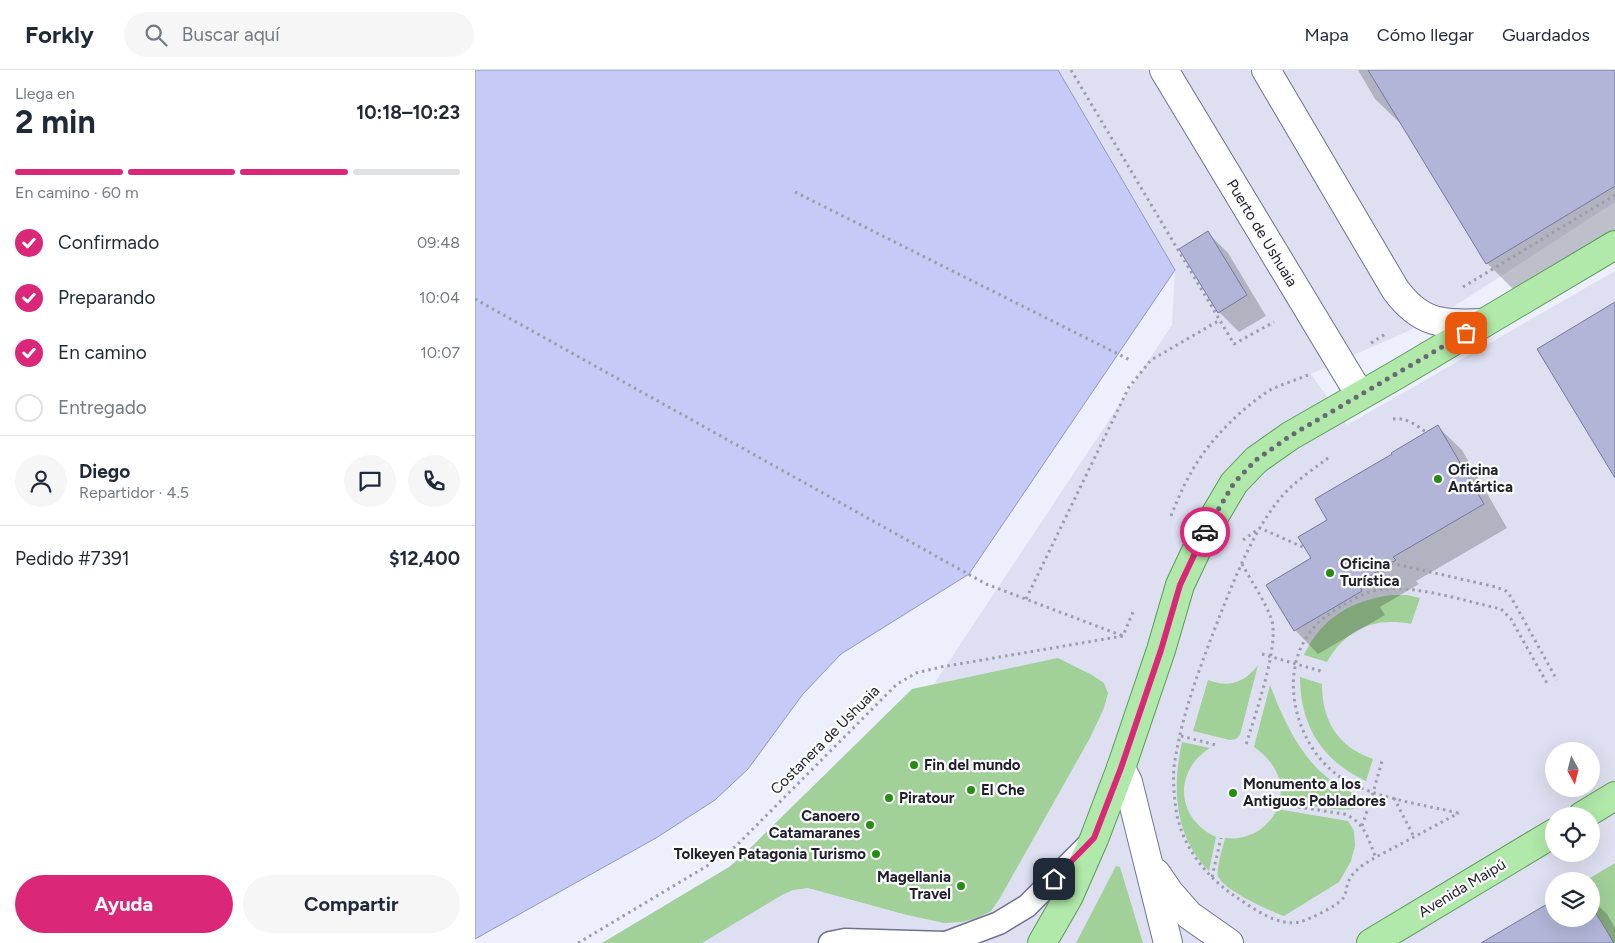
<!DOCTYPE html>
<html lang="es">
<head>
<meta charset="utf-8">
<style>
  body { margin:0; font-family:Figtree,sans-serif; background:#f6f6f7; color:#1f2937; height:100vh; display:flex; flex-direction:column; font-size:19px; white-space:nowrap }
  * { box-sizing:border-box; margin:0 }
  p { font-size:16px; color:#747a83 }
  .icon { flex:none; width:28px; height:28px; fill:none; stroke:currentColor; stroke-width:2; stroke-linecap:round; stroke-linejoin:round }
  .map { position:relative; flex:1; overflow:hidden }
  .side { display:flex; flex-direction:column; background:#fff; width:475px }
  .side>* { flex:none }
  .needle { width:32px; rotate:173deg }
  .fabs { position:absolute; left:1070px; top:672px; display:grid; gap:10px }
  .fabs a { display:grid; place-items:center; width:55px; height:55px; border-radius:50%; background:#fff; box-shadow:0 5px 20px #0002; font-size:25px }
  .pin { position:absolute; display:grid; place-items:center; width:42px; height:42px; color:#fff; margin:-21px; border-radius:10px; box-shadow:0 2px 8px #0006 }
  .courier { position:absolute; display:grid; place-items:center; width:50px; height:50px; margin:-25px; border:4px solid #db2777; border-radius:50%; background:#fff; color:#222; box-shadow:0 1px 6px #0007 }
  .head em { font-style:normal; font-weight:700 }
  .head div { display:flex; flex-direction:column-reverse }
  .head { display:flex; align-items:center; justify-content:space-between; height:85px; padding:0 15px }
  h1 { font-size:32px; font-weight:700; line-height:38px }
  .bar { display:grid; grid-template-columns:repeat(4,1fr); gap:8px 5px; align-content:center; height:60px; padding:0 15px }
  .bar i { height:6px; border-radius:4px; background:#e0e1e3 }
  .bar .active { background:#db2777 }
  .bar p { grid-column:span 4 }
  .line { display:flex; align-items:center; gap:12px; padding:0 15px; border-top:1px solid #e0e1e3 }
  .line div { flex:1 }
  .round { display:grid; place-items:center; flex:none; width:52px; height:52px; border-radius:26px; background:#f6f6f7 }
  ol { padding:0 15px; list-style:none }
  li { display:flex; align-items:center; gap:15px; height:55px }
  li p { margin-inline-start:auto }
  li .icon { padding:5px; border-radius:50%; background:#db2777; color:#fff; stroke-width:4 }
  li:last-child { color:#747a83 }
  li i { width:28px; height:28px; border:2px solid #e0e1e3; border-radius:50% }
  .cta { display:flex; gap:10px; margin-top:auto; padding:10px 15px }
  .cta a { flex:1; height:58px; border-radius:30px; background:#db2777; color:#fff; font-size:20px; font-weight:700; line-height:58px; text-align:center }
  .cta a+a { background:#f6f6f7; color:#1f2937 }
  header { display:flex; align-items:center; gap:30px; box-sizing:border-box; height:70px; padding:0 25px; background:#fff; border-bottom:1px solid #e0e1e3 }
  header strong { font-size:24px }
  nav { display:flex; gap:28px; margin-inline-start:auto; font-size:18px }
  .search { width:350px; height:45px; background:#f6f6f7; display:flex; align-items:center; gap:12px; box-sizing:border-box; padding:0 18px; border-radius:28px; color:#747a83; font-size:19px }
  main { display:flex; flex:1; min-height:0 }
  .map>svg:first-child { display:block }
  .built { fill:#dee0f1; fill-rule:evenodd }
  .green { fill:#a1d099 }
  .water { fill:#c6caf6; stroke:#9497ba }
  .shadow { fill:#0003 }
  .building { fill:#b2b5d7; stroke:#777998 }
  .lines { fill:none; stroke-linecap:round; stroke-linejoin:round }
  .lane-casing { stroke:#6f7190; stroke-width:25 }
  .street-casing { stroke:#6f7190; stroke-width:30 }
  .primary-casing { stroke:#5c9958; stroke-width:30 }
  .path { stroke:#9c9eab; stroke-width:3; stroke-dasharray:2.5 4; stroke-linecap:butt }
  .lane { stroke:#fff; stroke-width:22 }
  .street { stroke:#fff; stroke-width:28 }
  .primary { stroke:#b0e9a9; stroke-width:28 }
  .done { stroke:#686876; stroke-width:5; stroke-dasharray:0 9 }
  .route { stroke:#db2777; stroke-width:6 }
  .poi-dot { fill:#248e10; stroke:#fdfdfd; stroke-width:2 }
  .labels { text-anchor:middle; stroke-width:4.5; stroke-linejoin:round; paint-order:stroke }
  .street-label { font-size:15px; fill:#20202d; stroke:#fdfdfd }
  .poi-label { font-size:15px; font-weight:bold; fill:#20202d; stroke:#fdfdfd; text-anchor:start }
</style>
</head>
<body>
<header>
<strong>Forkly</strong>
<div class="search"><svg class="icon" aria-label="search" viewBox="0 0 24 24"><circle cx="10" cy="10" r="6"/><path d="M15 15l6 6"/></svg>Buscar aquí</div>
<nav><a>Mapa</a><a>Cómo llegar</a><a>Guardados</a></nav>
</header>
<main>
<section class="side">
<div class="head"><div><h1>2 min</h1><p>Llega en</p></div><em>10:18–10:23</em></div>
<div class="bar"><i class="active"></i><i class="active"></i><i class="active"></i><i></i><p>En camino · 60 m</p></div>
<ol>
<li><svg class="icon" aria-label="check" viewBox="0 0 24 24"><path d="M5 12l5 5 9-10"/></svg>Confirmado<p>09:48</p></li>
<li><svg class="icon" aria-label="check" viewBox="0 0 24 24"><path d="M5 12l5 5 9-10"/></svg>Preparando<p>10:04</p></li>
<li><svg class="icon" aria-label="check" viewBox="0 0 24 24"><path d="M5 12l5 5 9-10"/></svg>En camino<p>10:07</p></li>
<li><i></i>Entregado</li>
</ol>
<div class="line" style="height:90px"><a class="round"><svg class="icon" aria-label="person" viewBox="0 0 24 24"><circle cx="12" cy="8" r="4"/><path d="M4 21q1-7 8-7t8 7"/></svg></a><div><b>Diego</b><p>Repartidor · 4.5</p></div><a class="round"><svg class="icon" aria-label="chat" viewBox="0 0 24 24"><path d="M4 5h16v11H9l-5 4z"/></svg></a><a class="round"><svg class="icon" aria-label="phone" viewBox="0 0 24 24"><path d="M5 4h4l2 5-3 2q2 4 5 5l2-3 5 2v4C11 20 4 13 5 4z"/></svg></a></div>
<div class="line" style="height:65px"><div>Pedido #7391</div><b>$12,400</b></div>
<div class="cta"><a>Ayuda</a><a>Compartir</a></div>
</section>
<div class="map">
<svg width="1140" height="873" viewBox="0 0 1140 873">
  <rect width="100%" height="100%" fill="#edeffd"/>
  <path class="built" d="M583 0H1140V132L958 250 836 304 872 355 1140 201V873H201L351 777 697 255 700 200ZM1079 681H1116V719H1079ZM1079 746H1116V784H1079ZM1079 811H1116V849H1079Z"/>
  <g class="green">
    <path d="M917 525H932L945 528 936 554C899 547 871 559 852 592L829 585C847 547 877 530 917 525Z"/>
    <polygon points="583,588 617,605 629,613 633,623 629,638 615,668 525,828 516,841 502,848 487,852 469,853 432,845 333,818 318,820 307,825 227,873 127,873 254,797 267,786 437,619"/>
    <path d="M783 595 765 665 761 669 755 670 718 661 733 610C754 618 769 613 783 595Z"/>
    <path d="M825 607 847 614C847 651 863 677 898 689L891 711C847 691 825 655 825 607Z"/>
    <path d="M795 615C809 652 829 696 865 716 872 721 881 724 889 728 888 730 888 733 887 735 878 747 819 732 805 730 809 708 797 689 779 677Z"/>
    <path d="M707 672 735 678C698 701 701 749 741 767L734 801C699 765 697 719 707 672Z"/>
    <path d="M802 739 873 751 879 761 880 776 876 791 864 812 809 846C795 841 748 820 743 806 741 800 748 776 750 768 772 771 793 759 802 739Z"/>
    <polygon points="1140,793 1140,873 1006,873 1079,830 1079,849 1116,849 1116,811 1110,811"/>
    <polygon points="641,796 645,797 668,873 601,873"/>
  </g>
  <polygon class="water" points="0,0 583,0 700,200 494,504 366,584 328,624 273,699 240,730 181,768 0,869"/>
  <g class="shadow">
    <polygon points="883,0 1140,0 1140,161 1040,221 1012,193 929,57 900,29"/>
    <polygon points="733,163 753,183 791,246 764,262 744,242"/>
    <polygon points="963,357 987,380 1032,458 941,511 944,514 905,537 910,545 843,584 820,560 837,488 854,450"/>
    <polygon points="1116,829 1132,844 1140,858 1140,873 1008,873 1079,849 1116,849"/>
  </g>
  <g class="building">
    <polygon points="893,0 1140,0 1140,116 1011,194"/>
    <polygon points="733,161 772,225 743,243 704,179"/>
    <polygon points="1140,232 1140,408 1062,279"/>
    <polygon points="963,355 1009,434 918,487 921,490 883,513 887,521 819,561 791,515 836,488 823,467 852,450 840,429 917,384 916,383"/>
    <polygon points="1079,830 1079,849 1116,849 1116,835 1139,873 1006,873"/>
  </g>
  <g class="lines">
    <defs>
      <g id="lane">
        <polyline points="355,873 370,870 470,873"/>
        <polyline points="471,873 524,853 552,836 613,775"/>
      </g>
      <g id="street">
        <polyline points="689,0 885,325"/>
        <path d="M791 0 920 219C945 254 968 255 1008 253"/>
        <polyline points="646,698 653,712 693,873"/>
        <polyline points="681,803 694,822 714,845 754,873"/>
      </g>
      <g id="primary">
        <polyline points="1107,746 1140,726"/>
        <polyline points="567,873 594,826 619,769 646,698 686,580 705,515 730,462 759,413 781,390 815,366 923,304 1140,175"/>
        <polyline points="896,873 1079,763"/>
      </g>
    </defs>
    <use href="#lane" class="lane-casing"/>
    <use href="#street" class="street-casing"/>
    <use href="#primary" class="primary-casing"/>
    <g class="path">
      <polyline points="596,0 759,274 799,252"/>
      <polyline points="320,122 657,291"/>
      <polyline points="988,217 1140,125"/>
      <polyline points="0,229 511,514 648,566"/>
      <polyline points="896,273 912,263"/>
      <path d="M918 349C931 347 941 355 951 362"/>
      <path d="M853 388C836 401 816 414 803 431 777 464 761 506 745 545 727 592 708 640 700 690 697 706 699 724 701 740 707 776 729 804 758 825 777 837 801 857 825 852 835 849 863 836 869 827 871 823 871 820 872 816 874 807 880 801 888 795 898 788 911 782 922 776 943 765 963 754 984 743"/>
      <path d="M696 446C714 400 730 375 766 342 776 334 786 325 797 319 808 314 821 310 833 305"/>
      <polyline points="768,470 785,458 830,478"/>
      <polyline points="916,493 1021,517 1031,521 1036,527 1082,610"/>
      <path d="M767 494C776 511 790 531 796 548 806 573 779 647 771 675"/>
      <polyline points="551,529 654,317 676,290 745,250"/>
      <polyline points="787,584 849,602"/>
      <polyline points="706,666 741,675"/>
      <polyline points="919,728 939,767"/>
      <path d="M804 734 869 744C890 752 893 769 901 788"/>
      <path d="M983 743C946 734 891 727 861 704 818 671 801 597 841 555 848 547 859 541 868 535 879 529 890 522 903 520 940 514 989 531 1026 539L1036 549 1073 615"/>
      <polyline points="887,756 898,723 907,691"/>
      <polyline points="737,807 746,768"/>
      <polyline points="103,873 242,790 261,776 422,614 441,603 466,597 648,566 658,542"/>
    </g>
    <use href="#lane" class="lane"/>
    <use href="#street" class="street"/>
    <use href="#primary" class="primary"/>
  </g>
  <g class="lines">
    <polyline class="done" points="730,462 759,413 781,390 815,366 991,263"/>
    <polyline class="route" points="579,809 619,768 646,698 686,580 705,515 730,462"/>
  </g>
  <g class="poi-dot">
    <circle cx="963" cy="409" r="5"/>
    <circle cx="855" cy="503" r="5"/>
    <circle cx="439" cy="695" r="5"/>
    <circle cx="496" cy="720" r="5"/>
    <circle cx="758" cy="723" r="5"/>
    <circle cx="414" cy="728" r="5"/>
    <circle cx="395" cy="755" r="5"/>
    <circle cx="401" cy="784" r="5"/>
    <circle cx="486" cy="816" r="5"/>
  </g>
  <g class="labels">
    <g class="street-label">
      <text transform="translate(787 163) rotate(59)" y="5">Puerto de Ushuaia</text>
      <text transform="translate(350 670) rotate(-45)" y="5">Costanera de Ushuaia</text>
      <text transform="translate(987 818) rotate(-31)" y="5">Avenida Maipú</text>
    </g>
    <g class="poi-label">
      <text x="973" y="405">Oficina<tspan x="973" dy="17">Antártica</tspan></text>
      <text x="865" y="499">Oficina<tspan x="865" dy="17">Turística</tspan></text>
      <text x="449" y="700">Fin del mundo</text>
      <text x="768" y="719">Monumento a los<tspan x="768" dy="17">Antiguos Pobladores</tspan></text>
      <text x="506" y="725">El Che</text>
      <text x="424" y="733">Piratour</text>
      <text x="385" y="751" text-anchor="end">Canoero<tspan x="385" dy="17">Catamaranes</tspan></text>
      <text x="391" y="789" text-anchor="end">Tolkeyen Patagonia Turismo</text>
      <text x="476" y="812" text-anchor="end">Magellania<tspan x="476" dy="17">Travel</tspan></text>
    </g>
  </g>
</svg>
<div class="fabs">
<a><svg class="needle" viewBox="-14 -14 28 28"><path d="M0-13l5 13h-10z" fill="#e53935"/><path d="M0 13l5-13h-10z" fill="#747a83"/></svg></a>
<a><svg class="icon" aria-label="locate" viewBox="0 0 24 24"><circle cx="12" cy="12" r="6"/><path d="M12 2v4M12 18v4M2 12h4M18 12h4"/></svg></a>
<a><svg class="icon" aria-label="layers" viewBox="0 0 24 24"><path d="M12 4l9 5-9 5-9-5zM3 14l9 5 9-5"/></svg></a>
</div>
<div class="pin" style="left:991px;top:263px;background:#ea580c"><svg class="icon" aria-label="bag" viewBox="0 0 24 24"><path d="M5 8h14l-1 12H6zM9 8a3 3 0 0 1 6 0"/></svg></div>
<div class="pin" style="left:579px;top:809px;background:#1f2937"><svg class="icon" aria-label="home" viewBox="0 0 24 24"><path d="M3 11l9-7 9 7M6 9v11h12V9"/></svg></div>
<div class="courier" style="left:730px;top:462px"><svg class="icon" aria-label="car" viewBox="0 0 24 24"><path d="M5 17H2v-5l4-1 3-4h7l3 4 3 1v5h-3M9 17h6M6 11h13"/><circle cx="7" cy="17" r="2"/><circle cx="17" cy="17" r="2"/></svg></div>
</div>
</main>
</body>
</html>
